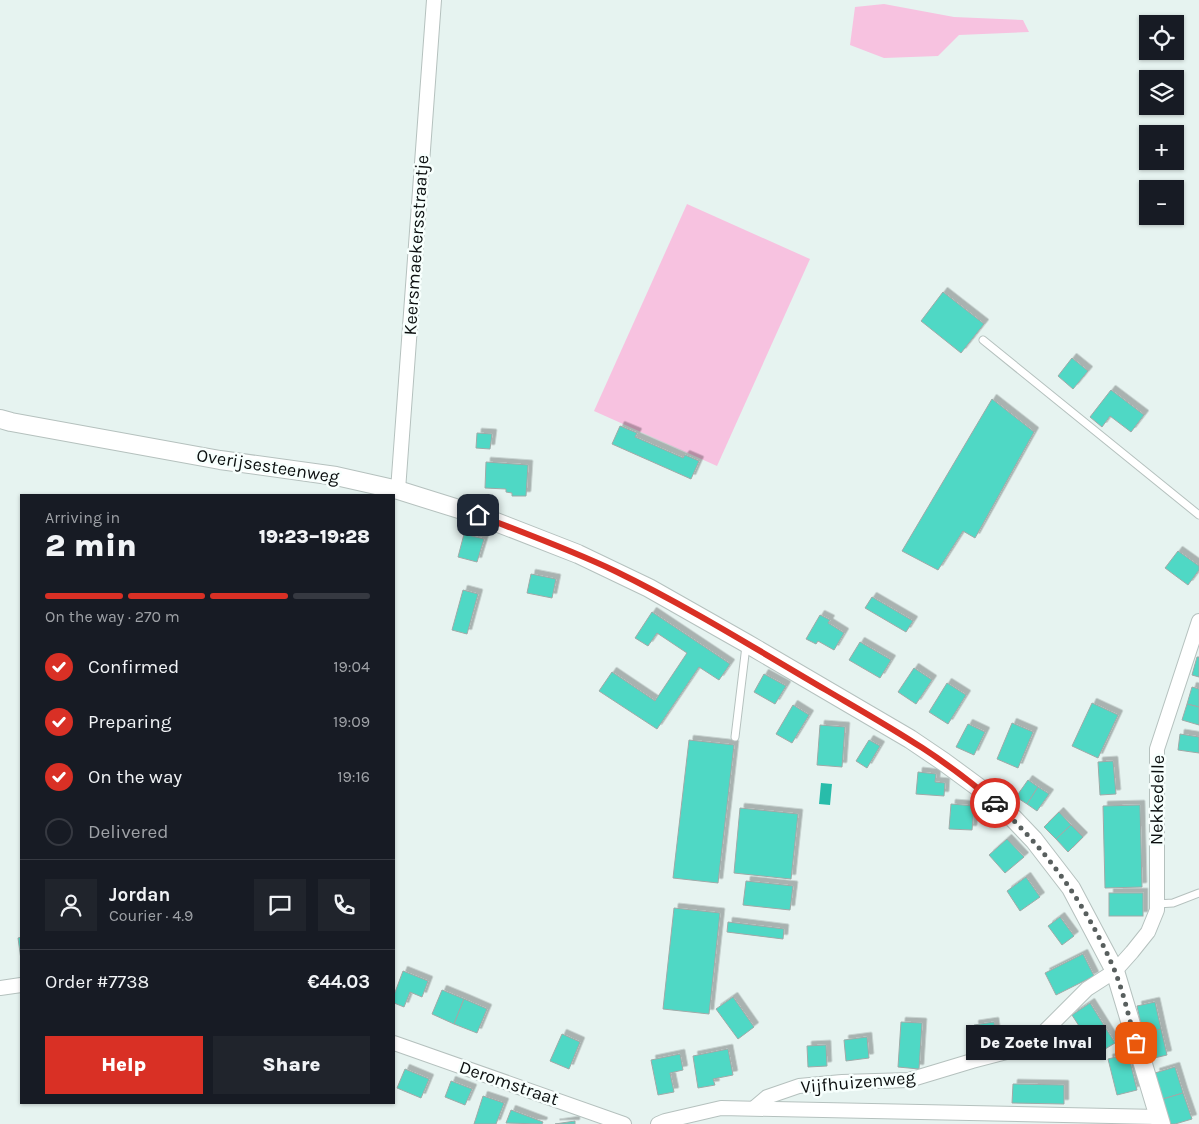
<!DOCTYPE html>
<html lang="en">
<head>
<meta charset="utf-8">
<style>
  body { margin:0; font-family:Karla,sans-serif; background:#20242c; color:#f1f3f6; height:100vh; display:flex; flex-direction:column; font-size:19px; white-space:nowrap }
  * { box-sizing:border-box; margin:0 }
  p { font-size:16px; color:#9ea1a6 }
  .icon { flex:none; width:28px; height:28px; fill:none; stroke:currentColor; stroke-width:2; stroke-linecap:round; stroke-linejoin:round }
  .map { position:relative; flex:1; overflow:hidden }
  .side { position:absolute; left:20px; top:494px; width:375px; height:610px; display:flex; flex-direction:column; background:#171b24; border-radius:0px; box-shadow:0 1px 4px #0004 }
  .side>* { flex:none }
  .tools { position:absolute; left:1139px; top:15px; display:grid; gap:10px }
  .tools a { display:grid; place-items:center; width:45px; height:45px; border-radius:0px; background:#171b24; box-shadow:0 1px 4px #0004; font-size:25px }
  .pin { position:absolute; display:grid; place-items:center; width:42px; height:42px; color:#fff; margin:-21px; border-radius:10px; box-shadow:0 2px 8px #0006 }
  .courier { position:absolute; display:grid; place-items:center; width:50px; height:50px; margin:-25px; border:4px solid #d93025; border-radius:50%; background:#fff; color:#222; box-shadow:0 1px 6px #0007 }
  .bubble { position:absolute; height:35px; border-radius:0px; background:#171b24; box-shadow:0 1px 4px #0004; font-size:16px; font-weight:800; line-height:35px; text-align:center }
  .head em { font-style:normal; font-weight:800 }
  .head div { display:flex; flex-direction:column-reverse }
  .head { display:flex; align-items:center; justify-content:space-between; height:85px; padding:0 25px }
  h1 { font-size:32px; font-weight:800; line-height:38px }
  .bar { display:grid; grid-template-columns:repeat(4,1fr); gap:8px 5px; align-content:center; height:60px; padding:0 25px }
  .bar i { height:6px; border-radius:4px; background:#363941 }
  .bar .selected { background:#d93025 }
  .bar p { grid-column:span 4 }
  .line { display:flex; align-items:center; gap:12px; padding:0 25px; border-top:1px solid #363941 }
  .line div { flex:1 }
  .round { display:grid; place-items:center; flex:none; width:52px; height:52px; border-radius:0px; background:#20242c }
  ol { padding:0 25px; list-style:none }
  li { display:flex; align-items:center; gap:15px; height:55px }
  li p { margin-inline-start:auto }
  li .icon { padding:5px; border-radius:50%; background:#d93025; color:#fff; stroke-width:4 }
  li:last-child { color:#9ea1a6 }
  li i { width:28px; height:28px; border:2px solid #363941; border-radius:50% }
  .primary-button { display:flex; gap:10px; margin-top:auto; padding:10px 25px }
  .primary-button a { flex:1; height:58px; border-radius:0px; background:#d93025; color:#fff; font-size:20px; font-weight:800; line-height:58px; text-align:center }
  .primary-button a+a { background:#20242c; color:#f1f3f6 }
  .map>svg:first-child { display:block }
  .green { fill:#f7c2e0 }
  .water { fill:#28bcaa }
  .building { fill:#50d8c5; stroke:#9faaa8; filter:url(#shadow) }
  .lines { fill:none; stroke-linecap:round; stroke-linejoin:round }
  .service-casing { stroke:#b5c1be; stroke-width:9 }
  .minor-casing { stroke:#b5c1be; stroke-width:16 }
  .tertiary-casing { stroke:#b5c1be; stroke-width:20 }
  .service { stroke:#fff; stroke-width:7 }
  .minor { stroke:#fff; stroke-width:14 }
  .tertiary { stroke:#fff; stroke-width:18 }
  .done { stroke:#585f5e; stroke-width:5; stroke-dasharray:0 9 }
  .route { stroke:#d93025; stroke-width:6 }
  .labels { text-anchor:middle; stroke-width:5; stroke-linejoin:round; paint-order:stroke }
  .street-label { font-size:18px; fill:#0b0f0f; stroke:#f7fffd }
</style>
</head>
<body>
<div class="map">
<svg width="1199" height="1124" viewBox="0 0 1199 1124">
  <defs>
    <filter id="shadow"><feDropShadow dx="4.5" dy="-4.5" stdDeviation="0" flood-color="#0004"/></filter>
  </defs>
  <rect width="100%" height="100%" fill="#e6f3f0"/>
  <g class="green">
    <polygon points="884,4 954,17 1023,20 1029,32 959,35 938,56 884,58 850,45 855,7"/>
    <polygon points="687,204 810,259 717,466 594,411"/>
  </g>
  <polygon class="water" points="821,783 832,784 830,805 819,804"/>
  <g class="building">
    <polygon points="943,292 984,324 961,353 921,321"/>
    <polygon points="1072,358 1088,371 1073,389 1058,376"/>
    <polygon points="1111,390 1144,415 1131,432 1110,416 1102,427 1090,417"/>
    <polygon points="992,399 1034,432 975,538 963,531 938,570 902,551"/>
    <polygon points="620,426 637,433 635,437 683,458 685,455 699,461 691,479 612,444"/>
    <polygon points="477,433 492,434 490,449 476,448"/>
    <polygon points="486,462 528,465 526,496 512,496 512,493 506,492 506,489 485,488"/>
    <polygon points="464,534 484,539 477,562 458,557"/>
    <polygon points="1178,551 1199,566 1199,570 1188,585 1165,568"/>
    <polygon points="531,574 556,579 552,598 527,593"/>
    <polygon points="463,590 478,594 467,634 452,630"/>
    <polygon points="872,597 913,621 906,632 865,608"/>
    <polygon points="652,612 730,664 719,680 699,667 657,729 599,691 612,672 655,701 687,653 657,633 648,646 635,638"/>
    <polygon points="820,615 830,620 828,623 844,633 834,650 818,641 816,644 806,639"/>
    <polygon points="860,642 891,660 880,678 849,660"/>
    <polygon points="1197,657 1199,657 1199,677 1192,675"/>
    <polygon points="914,668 932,680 916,704 898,692"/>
    <polygon points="764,674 786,686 775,704 754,692"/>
    <polygon points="947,683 966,695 948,724 929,712"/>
    <polygon points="1192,687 1199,689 1199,707 1187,704"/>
    <polygon points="1092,703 1118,715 1098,758 1072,746"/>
    <polygon points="1187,704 1199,707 1199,725 1182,720"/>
    <polygon points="793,705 809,715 792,743 776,734"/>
    <polygon points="1012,723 1033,732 1018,768 997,759"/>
    <polygon points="968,724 985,732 974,755 956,747"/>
    <polygon points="820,725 845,727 842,767 817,765"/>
    <polygon points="1180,734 1199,737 1199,753 1178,750"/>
    <polygon points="689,740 734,745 718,883 673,878"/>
    <polygon points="869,740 880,746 867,768 856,761"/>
    <polygon points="1113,761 1116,794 1100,795 1098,762"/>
    <polygon points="918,772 936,774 935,782 945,783 944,796 916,794"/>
    <polygon points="1028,780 1038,787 1027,804 1016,797"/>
    <polygon points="1038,787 1049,794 1037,811 1027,804"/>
    <polygon points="951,804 974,806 972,830 949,829"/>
    <polygon points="1140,805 1142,887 1105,888 1103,806"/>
    <polygon points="740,808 798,814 791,879 734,873"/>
    <polygon points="1059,812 1071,825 1056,839 1044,827"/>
    <polygon points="1071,825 1083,837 1068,852 1056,839"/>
    <polygon points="1007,839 1024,857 1005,873 989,855"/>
    <polygon points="1026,877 1040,897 1020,911 1007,891"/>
    <polygon points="746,881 793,886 790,910 743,905"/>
    <rect x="1109" y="893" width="34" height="23"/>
    <polygon points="674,908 720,913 709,1014 663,1009"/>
    <polygon points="1060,917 1074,936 1062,945 1048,926"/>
    <polygon points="728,922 784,929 783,939 727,932"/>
    <polygon points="21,937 21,960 18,938"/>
    <polygon points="1083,954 1094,976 1056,995 1045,973"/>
    <polygon points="403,971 428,981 422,997 410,992 404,1007 394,1003 394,995"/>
    <polygon points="442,990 464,999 454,1024 432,1014"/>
    <polygon points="733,997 754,1027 738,1039 716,1009"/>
    <polygon points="464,999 487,1009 477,1033 454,1024"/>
    <polygon points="1155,1002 1161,1029 1143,1033 1137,1006"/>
    <polygon points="1090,1003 1115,1043 1097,1054 1072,1015"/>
    <polygon points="901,1022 922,1023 919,1069 898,1067"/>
    <polygon points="994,1022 997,1044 977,1047 974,1025"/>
    <polygon points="1161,1029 1167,1055 1150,1059 1143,1033"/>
    <polygon points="562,1034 580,1042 569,1069 550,1061"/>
    <polygon points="867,1037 869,1058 846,1061 844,1040"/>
    <polygon points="826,1045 827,1066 808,1067 807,1046"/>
    <polygon points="728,1049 733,1075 713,1079 715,1085 698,1088 693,1056"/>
    <polygon points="680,1054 683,1070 670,1073 674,1092 658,1095 651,1060"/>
    <polygon points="1128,1054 1137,1090 1117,1095 1108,1059"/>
    <polygon points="1175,1067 1183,1093 1163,1099 1155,1073"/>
    <polygon points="405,1069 429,1079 421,1098 397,1088"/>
    <polygon points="451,1081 472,1089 465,1105 445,1097"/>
    <polygon points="1013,1084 1064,1085 1064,1104 1012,1103"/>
    <polygon points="1183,1093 1192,1119 1175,1124 1163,1124 1163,1099"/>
    <polygon points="483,1096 504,1103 496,1124 474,1124"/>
    <polygon points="511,1110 543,1122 542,1124 506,1123"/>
    <polygon points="575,1121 575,1124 555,1124"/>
  </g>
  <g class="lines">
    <defs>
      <g id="service">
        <polyline points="983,340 1199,515"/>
        <polyline points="735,737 746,646"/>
        <polyline points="1157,904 1173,903 1199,893"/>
      </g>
      <g id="minor">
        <polyline points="398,490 434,0"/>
        <polyline points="0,988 21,985"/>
        <polyline points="394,1043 624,1124"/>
        <polyline points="754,1108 767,1097 799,1086 842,1082 909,1080 972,1061 1018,1049 1037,1039 1087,989 1115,971 1132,952 1148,932 1157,910 1157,749 1199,621"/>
        <polyline points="658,1124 665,1121 721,1108 1159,1117"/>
      </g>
      <polyline id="tertiary" points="0,419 11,422 220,460 336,476 398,490 478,515 578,554 649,588 746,643 910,739 944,762 978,787 1012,817 1034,840 1071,888 1115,971 1161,1124"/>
    </defs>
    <use href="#service" class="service-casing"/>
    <use href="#minor" class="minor-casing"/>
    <use href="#tertiary" class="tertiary-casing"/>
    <use href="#service" class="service"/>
    <use href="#minor" class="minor"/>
    <use href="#tertiary" class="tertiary"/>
  </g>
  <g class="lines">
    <path class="done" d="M995 803C1046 848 1087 906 1114 969 1124 993 1129 1019 1136 1043"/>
    <path class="route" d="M478 515C524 533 571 550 615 571 687 606 756 649 826 690 884 724 944 757 995 803"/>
  </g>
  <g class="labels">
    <g class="street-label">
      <text transform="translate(416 245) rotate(-86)" y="6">Keersmaekersstraatje</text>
      <text transform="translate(268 466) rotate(9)" y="6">Overijsesteenweg</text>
      <text transform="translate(1157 800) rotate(-89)" y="6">Nekkedelle</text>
      <text transform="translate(858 1082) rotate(-5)" y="6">Vijfhuizenweg</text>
      <text transform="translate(509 1083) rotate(19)" y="6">Deromstraat</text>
    </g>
  </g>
</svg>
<div class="tools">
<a><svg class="icon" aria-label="locate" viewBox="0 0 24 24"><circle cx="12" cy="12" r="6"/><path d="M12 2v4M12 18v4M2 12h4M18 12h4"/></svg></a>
<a><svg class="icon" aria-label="layers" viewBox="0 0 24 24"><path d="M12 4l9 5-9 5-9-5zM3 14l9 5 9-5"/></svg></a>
<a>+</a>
<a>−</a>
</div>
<div class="pin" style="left:1136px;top:1043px;background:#ea580c"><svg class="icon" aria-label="bag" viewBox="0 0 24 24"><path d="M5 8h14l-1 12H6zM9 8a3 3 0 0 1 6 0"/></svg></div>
<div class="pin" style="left:478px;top:515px;background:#1f2937"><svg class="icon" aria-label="home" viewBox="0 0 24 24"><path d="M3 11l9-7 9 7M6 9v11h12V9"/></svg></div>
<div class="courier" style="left:995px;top:803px"><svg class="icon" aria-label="car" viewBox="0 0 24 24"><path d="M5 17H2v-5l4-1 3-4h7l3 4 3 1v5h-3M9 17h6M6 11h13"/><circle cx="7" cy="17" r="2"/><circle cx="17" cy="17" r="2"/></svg></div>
<div class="bubble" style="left:966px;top:1025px;width:140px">De Zoete Inval</div>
<section class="side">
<div class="head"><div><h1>2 min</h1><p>Arriving in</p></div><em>19:23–19:28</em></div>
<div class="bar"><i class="selected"></i><i class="selected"></i><i class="selected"></i><i></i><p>On the way · 270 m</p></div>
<ol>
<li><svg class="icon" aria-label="check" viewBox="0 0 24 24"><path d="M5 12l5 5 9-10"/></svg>Confirmed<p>19:04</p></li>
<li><svg class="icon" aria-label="check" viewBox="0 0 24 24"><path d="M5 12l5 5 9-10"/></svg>Preparing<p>19:09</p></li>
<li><svg class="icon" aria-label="check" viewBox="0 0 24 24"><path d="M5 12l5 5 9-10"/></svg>On the way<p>19:16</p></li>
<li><i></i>Delivered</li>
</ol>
<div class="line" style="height:90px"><a class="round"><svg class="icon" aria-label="person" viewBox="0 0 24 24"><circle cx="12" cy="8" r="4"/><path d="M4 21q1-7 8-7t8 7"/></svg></a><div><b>Jordan</b><p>Courier · 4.9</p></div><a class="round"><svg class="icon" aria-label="chat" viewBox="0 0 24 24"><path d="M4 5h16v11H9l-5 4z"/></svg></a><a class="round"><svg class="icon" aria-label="phone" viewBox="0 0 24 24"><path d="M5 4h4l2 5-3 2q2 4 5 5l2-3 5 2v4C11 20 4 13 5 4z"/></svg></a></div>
<div class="line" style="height:65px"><div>Order #7738</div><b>€44.03</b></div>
<div class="primary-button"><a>Help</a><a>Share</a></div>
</section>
</div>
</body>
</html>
